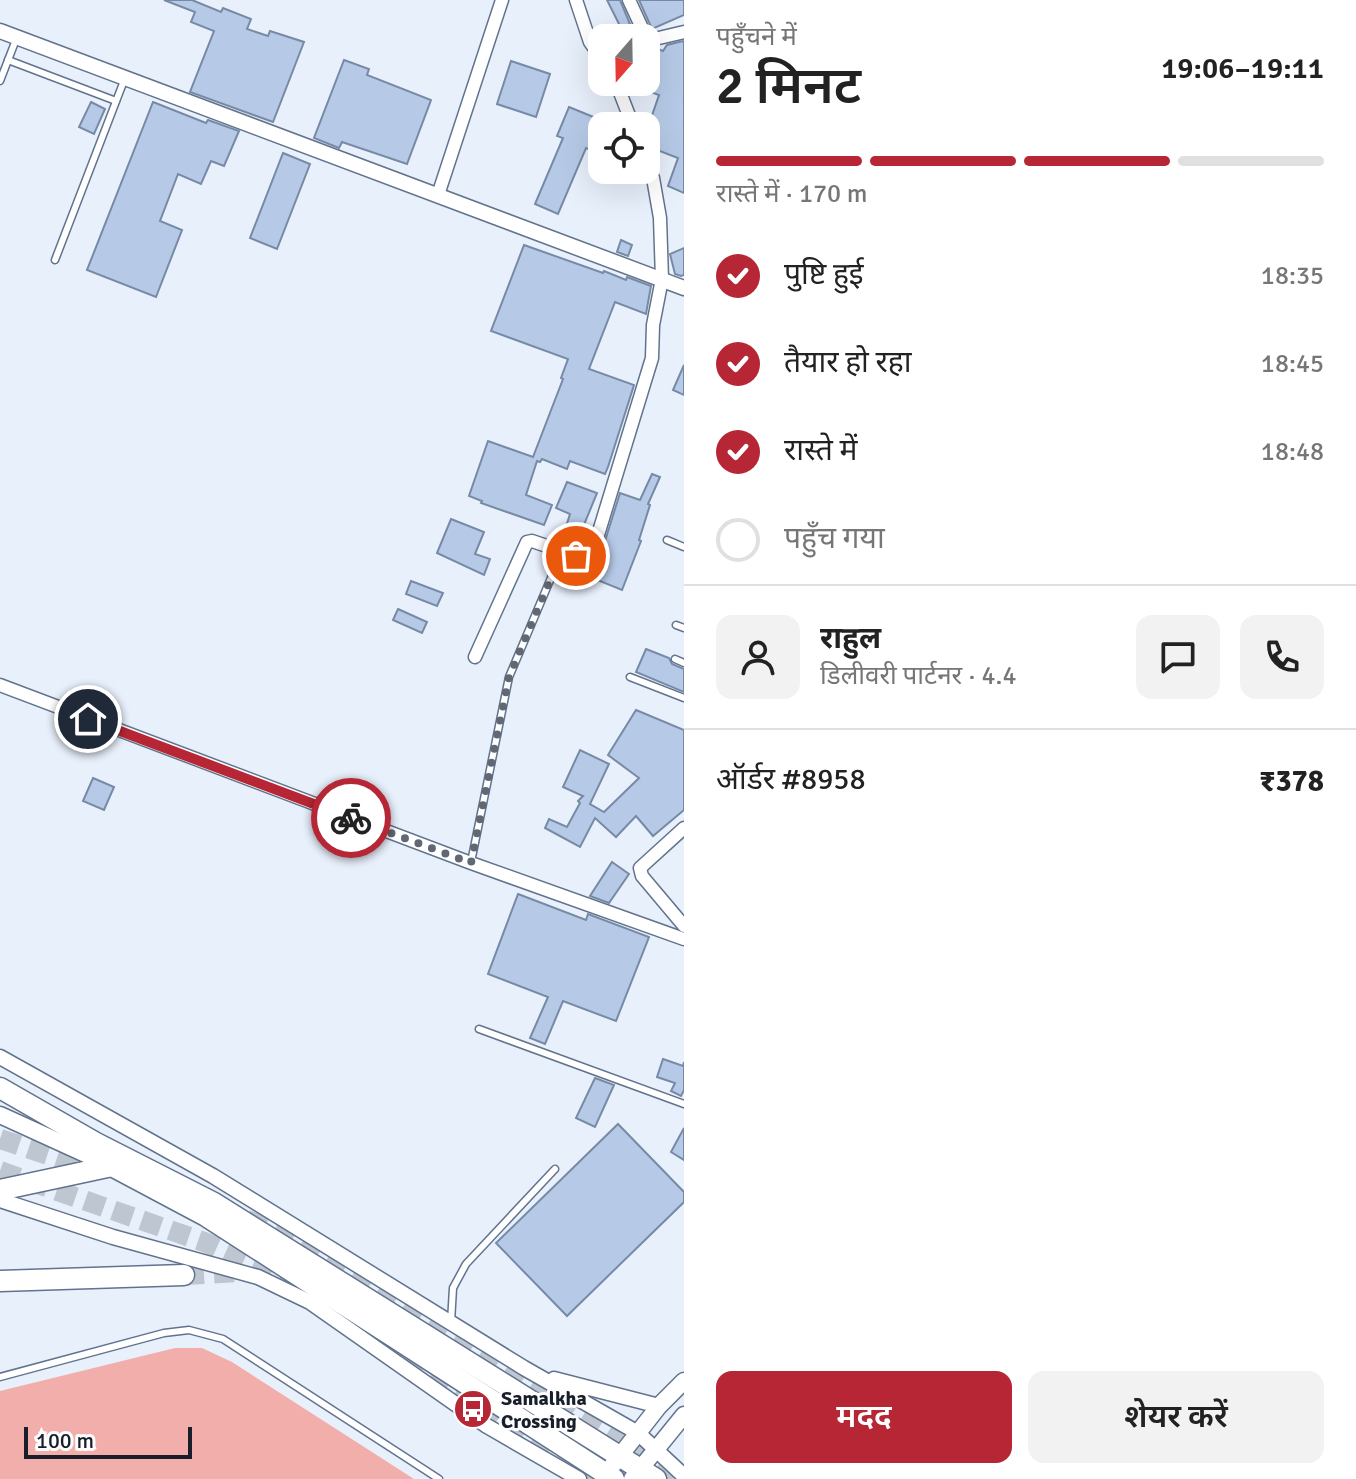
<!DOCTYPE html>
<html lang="hi">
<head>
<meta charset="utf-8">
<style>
  body { margin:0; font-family:Signika,"Noto Sans Devanagari",sans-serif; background:#f2f2f2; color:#222; height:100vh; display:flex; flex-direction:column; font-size:30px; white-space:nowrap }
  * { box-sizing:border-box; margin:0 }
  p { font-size:26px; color:#767676 }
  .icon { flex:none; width:44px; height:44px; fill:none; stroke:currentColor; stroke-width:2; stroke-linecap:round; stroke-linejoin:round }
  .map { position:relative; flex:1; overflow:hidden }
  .panel { display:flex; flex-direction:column; background:#fff; width:672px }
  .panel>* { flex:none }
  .needle { width:52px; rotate:200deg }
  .tools { position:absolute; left:588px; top:24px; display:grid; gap:16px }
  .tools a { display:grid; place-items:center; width:72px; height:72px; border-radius:16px; background:#fff; box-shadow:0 8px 32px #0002; font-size:40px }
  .scale { position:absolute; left:24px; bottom:20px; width:168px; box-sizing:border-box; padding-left:8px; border:4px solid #181f2a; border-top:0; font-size:22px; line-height:28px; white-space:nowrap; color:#181f2a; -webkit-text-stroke:6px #fdfdfd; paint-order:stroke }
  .pin { position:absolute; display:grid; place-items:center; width:68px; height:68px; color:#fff; margin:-34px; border:4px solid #fff; border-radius:50%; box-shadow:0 2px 8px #0007 }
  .courier { position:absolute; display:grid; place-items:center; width:80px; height:80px; margin:-40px; border:6px solid #b72634; border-radius:50%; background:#fff; color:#222; box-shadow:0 2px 10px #0007 }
  .overview em { font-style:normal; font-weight:600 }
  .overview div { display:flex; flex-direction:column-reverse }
  .overview { display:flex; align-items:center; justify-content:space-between; height:136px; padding:0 32px }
  h1 { font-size:52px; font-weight:600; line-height:60px }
  .bar { display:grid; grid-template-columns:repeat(4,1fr); gap:12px 8px; align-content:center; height:96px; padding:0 32px }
  .bar i { height:10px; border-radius:6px; background:#e0e0e0 }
  .bar .selected { background:#b72634 }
  .bar p { grid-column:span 4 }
  .line { display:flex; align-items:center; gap:20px; padding:0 32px; border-top:2px solid #e0e0e0 }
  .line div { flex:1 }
  .round { display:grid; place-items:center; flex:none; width:84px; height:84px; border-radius:16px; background:#f2f2f2 }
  ol { padding:0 32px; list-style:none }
  li { display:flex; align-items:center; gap:24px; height:88px }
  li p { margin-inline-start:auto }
  li .icon { padding:8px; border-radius:50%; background:#b72634; color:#fff; stroke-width:4 }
  li:last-child { color:#767676 }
  li i { width:44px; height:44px; border:4px solid #e0e0e0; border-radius:50% }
  .primary-button { display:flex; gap:16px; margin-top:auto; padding:16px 32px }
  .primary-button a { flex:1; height:92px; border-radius:16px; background:#b72634; color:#fff; font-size:32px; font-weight:600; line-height:92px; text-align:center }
  .primary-button a+a { background:#f2f2f2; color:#222 }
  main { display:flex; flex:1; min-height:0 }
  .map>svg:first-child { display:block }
  .green { fill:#f2aeab }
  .building { fill:#b6cae7; stroke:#778aa5; stroke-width:2 }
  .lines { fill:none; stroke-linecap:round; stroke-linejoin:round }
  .trunk-tunnel { stroke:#bec6d2; stroke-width:20; stroke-dasharray:20 10; stroke-linecap:butt }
  .service-casing { stroke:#61738d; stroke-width:9 }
  .minor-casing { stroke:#61738d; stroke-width:15 }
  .tertiary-casing { stroke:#61738d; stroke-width:17 }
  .secondary-casing { stroke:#61738d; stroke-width:19 }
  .trunk-casing { stroke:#61738d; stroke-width:23 }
  .service { stroke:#fff; stroke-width:6 }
  .minor { stroke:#fff; stroke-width:12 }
  .tertiary { stroke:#fff; stroke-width:14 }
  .secondary { stroke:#fff; stroke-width:16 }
  .trunk { stroke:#fff; stroke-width:20 }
  .done { stroke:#616874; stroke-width:8; stroke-dasharray:0 14.4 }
  .route { stroke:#b72634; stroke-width:10 }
  .labels { text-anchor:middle; stroke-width:6; stroke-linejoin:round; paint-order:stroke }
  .poi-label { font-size:20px; font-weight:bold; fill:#181f2a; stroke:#fdfdfd; text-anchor:start }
</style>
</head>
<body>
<main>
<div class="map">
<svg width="684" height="1479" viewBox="0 0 684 1479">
  <rect width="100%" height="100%" fill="#e8f0fc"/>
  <polygon class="green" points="175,1348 202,1348 232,1362 414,1479 0,1479 0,1391"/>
  <g class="building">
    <polygon points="164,0 192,0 221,12 223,8 251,19 247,29 268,36 270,31 304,42 273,122 190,92 214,31 191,22 195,12"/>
    <polygon points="607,0 620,0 630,24 621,28"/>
    <polygon points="639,0 684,0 684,15 652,29"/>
    <polygon points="683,41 684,42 684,193 668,186 678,158 652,148 648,127 659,95 626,83 646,82 646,50 656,48 663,51 667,45"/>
    <polygon points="344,60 369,69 367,75 431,100 407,164 342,142 339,148 314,138"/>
    <polygon points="511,61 550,74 536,117 497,104"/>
    <polygon points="91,102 105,109 94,134 79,127"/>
    <polygon points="153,102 206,123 208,120 239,131 224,166 211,161 201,184 178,174 160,221 182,230 156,297 87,270"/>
    <polygon points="569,107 601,120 593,140 602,143 602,155 586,148 558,214 535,204 563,138 557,136"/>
    <polygon points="283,153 310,164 277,249 250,238"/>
    <polygon points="621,240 632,245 628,256 617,252"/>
    <polygon points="524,245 603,273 604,271 626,280 627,277 651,286 646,314 615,302 589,369 634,385 608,467 605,474 570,461 567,469 542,459 540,462 537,461 526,495 552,505 544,525 481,503 482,501 469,496 488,441 533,457 563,379 561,378 568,359 491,331"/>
    <polygon points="684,248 684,275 681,276 675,274 670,254"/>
    <polygon points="684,365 684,395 673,390"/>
    <polygon points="652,474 660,477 648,504 650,505 639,540 641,541 622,590 590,577 605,541 620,493 640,500"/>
    <polygon points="567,482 597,493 577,542 563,536 570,514 556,508"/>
    <polygon points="451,519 484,532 475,554 490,559 484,575 437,553"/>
    <polygon points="411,581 443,593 437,606 406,594"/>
    <polygon points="398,609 427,622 422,633 393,620"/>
    <polygon points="646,649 669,658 672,664 684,669 684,692 636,672"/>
    <polygon points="636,710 684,730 684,810 653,836 636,816 616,837 595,818 580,847 545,828 549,819 567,827 580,803 578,801 583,796 563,787 580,750 609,764 590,804 604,812 639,778 608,755"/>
    <polygon points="93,778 114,787 104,810 83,801"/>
    <polygon points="612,862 629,874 609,903 590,896"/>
    <polygon points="518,894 586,920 588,914 649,937 616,1021 563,1001 545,1044 530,1038 548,997 488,974"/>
    <polygon points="663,1059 683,1066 684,1062 684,1090 681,1096 671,1091 675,1083 657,1077"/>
    <polygon points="595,1078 614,1085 595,1127 576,1118"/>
    <polygon points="618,1124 684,1192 684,1202 567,1316 496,1243"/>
    <polygon points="684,1128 684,1160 671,1152"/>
  </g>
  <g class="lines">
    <g class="trunk-tunnel">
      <polyline points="0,1139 99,1172"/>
      <polyline points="0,1171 207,1243 272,1272 594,1479"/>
      <polyline points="247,1220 291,1234 674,1479"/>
      <polyline points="184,1275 240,1272"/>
    </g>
    <defs>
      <g id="service">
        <polyline points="8,60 116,101"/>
        <polyline points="0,81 17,37"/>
        <polyline points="55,260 125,78"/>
        <polyline points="667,540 684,547"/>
        <polyline points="676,625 684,628"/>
        <polyline points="675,659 684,663"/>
        <polyline points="630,677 684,698"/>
        <polyline points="471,862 509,677 562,552"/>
        <polyline points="479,1029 684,1104"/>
        <polyline points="451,1322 453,1288 466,1264 555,1169"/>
        <polyline points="0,1377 164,1333 189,1330 223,1339 439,1479"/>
      </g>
      <g id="minor">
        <polyline points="576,0 590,42 602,59"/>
        <polyline points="629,0 648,41"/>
        <polyline points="646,41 684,32"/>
        <polyline points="616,82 633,126"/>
        <polyline points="438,195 502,0"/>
        <polyline points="475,657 527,542 532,541 579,557 590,550 597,538 652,358 653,325 662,279 660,218 653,178 646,161"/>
        <polyline points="0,685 471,863 684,939"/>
        <polyline points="684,828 640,868 642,876 684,926"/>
      </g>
      <g id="tertiary">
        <polyline points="0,31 684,288"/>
        <polyline points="0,1057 213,1176 524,1368 638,1433 684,1476"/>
        <polyline points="0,1200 113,1237 258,1277 310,1302 487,1426 579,1479"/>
        <polyline points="554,1379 659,1406"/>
      </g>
      <g id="secondary">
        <polyline points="0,1115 112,1166"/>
        <polyline points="612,1466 659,1406 684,1381"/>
        <polyline points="632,1479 684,1415"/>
      </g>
      <g id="trunk">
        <polyline points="0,1088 96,1143 214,1203 656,1479"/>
        <polyline points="0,1190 112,1166 206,1216 614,1479"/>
        <polyline points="0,1281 184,1275"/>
      </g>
    </defs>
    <use href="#service" class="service-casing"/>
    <use href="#minor" class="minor-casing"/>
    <use href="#tertiary" class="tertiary-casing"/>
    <use href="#secondary" class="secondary-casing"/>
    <use href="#trunk" class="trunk-casing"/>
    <use href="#service" class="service"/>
    <use href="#minor" class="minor"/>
    <use href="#tertiary" class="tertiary"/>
    <use href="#secondary" class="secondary"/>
    <use href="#trunk" class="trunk"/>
  </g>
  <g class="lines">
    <polyline class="done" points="351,818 471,863 509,677 562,552 576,556"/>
    <polyline class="route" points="88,719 351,818"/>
  </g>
  <defs>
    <symbol id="bus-disc" viewBox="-11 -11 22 22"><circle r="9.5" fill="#b72634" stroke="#fdfdfd"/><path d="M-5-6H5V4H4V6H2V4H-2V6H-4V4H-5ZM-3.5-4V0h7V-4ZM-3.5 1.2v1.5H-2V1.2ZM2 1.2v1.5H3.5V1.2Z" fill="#fff"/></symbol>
  </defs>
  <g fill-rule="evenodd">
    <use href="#bus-disc" x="451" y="1387" width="44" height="44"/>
  </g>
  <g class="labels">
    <g class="poi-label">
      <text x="501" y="1405">Samalkha<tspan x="501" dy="23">Crossing</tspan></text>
    </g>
  </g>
</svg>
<div class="tools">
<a><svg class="needle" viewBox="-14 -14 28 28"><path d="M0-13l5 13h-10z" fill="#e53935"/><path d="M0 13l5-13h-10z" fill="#767676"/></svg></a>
<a><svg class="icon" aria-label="locate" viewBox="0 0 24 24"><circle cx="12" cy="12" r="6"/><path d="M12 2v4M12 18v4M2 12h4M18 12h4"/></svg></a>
</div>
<div class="scale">100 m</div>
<div class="pin" style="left:576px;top:556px;background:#ea580c"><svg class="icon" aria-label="bag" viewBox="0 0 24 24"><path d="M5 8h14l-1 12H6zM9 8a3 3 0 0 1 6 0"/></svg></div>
<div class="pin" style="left:88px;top:719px;background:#1f2937"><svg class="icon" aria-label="home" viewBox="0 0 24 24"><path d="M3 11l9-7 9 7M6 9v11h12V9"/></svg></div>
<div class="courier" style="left:351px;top:818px"><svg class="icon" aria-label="bike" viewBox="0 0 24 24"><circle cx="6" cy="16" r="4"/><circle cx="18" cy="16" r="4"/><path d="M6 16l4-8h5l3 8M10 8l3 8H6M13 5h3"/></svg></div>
</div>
<section class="panel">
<div class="overview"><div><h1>2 मिनट</h1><p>पहुँचने में</p></div><em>19:06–19:11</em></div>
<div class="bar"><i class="selected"></i><i class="selected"></i><i class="selected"></i><i></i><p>रास्ते में · 170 m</p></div>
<ol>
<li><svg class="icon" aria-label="check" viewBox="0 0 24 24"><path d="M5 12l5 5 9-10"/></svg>पुष्टि हुई<p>18:35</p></li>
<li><svg class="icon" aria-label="check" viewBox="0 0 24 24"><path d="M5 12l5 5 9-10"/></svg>तैयार हो रहा<p>18:45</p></li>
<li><svg class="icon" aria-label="check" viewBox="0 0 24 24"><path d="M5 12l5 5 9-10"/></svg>रास्ते में<p>18:48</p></li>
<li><i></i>पहुँच गया</li>
</ol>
<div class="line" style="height:144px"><a class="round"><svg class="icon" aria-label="person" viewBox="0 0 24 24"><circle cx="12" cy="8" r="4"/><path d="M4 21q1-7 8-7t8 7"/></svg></a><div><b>राहुल</b><p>डिलीवरी पार्टनर · 4.4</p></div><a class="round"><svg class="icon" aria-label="chat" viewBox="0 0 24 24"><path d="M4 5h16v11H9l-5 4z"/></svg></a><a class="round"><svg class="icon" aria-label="phone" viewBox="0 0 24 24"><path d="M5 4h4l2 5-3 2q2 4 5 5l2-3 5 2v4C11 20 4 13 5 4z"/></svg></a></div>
<div class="line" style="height:104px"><div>ऑर्डर #8958</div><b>₹378</b></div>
<div class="primary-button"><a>मदद</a><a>शेयर करें</a></div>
</section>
</main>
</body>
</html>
